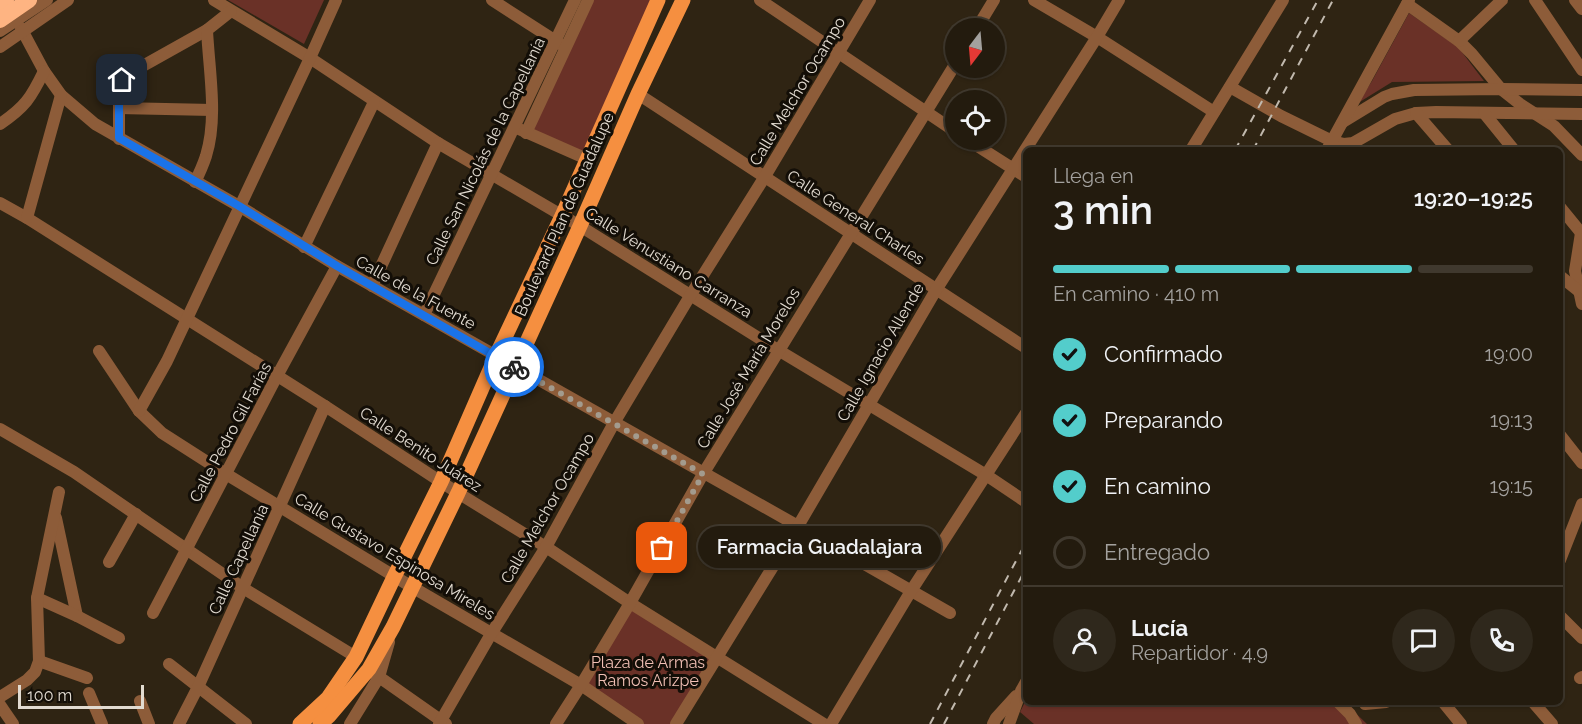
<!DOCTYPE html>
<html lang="es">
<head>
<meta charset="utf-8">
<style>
  body { margin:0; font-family:Raleway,sans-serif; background:#2f281c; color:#f1f3f6; height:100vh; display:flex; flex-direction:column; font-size:22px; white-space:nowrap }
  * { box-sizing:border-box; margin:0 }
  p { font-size:20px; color:#a3a19e }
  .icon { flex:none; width:33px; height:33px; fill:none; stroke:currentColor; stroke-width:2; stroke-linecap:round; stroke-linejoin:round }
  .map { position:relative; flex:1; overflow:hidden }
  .drawer { position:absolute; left:1023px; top:147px; width:540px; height:558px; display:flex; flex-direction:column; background:#231b0e; border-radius:9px; box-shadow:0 2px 4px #0004,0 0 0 2px #40392e }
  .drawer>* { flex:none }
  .needle { width:39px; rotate:196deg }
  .tools { position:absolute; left:945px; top:18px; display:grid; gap:12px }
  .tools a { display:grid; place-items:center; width:60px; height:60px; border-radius:50%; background:#231b0e; box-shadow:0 2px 4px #0004,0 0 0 2px #40392e; font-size:30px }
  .scale { position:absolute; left:18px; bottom:15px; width:126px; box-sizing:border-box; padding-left:6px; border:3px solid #e2dbd1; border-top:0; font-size:16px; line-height:21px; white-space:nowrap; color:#e2dbd1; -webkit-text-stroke:4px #130e07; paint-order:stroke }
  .pin { position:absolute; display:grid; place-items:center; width:51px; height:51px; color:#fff; margin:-26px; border-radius:12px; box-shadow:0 3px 9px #0006 }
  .courier { position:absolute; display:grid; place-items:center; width:60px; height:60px; margin:-30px; border:4px solid #1a73e8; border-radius:50%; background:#fff; color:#222; box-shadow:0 2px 8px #0007 }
  .bubble { position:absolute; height:42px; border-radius:21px; background:#231b0e; box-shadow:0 2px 4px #0004,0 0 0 2px #40392e; font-size:20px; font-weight:600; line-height:42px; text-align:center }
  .overview em { font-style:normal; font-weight:600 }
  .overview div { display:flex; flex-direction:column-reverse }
  .overview { display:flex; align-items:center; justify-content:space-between; height:102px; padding:0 30px }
  h1 { font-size:39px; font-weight:600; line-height:45px }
  .bar { display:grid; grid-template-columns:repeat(4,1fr); gap:9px 6px; align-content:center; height:72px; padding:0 30px }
  .bar i { height:8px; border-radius:4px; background:#40392e }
  .bar .active { background:#53cdcb }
  .bar p { grid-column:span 4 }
  .line { display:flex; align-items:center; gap:15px; padding:0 30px; border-top:2px solid #40392e }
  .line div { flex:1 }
  .round { display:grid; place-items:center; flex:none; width:63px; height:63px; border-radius:32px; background:#2f281c }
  ol { padding:0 30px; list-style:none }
  li { display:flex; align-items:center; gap:18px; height:66px }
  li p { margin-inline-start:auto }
  li .icon { padding:6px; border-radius:50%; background:#53cdcb; color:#111; stroke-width:4 }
  li:last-child { color:#a3a19e }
  li i { width:33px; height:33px; border:3px solid #40392e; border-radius:50% }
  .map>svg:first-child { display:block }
  .green { fill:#6a3127 }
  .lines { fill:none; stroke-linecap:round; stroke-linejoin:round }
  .minor { stroke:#8d5c39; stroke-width:12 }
  .major { stroke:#f58f40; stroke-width:15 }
  .highway { stroke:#feb482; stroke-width:16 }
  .rail { stroke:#c1b9ae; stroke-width:2; stroke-dasharray:8 8; stroke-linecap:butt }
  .done { stroke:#a39b8e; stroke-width:6; stroke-dasharray:0 10.8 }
  .route { stroke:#1a73e8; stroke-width:8 }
  .labels { text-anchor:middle; stroke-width:6; stroke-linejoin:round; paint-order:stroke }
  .street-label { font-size:16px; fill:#e2dbd1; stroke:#130e07 }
  .park-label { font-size:16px; fill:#f2c0b5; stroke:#130e07 }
</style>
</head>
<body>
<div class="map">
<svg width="1582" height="724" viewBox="0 0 1582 724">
  <rect width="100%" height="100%" fill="#2f2413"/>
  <g class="green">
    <polygon points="228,0 324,0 304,44"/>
    <polygon points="592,0 655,0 585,153 531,129"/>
    <polygon points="1409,13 1458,47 1484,81 1392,82 1358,103 1372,81"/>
    <polygon points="631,604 716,657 675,724 640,724 582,685"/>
    <polygon points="1026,700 1026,702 1344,702 1367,724 1034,724 1020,712"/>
  </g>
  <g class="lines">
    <g class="minor">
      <polyline points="214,0 310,58 438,143 580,226 778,350 986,475 1026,502"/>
      <polyline points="492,0 562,45"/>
      <polyline points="760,0 956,132"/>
      <polyline points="1034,0 1097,37 1214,112"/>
      <polyline points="1535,0 1582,70"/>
      <polyline points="1575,0 1582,9"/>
      <polyline points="1407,4 1459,41 1472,54 1501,89 1520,104 1554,126 1582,155"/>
      <polyline points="21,28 44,71 61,95 95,124 239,206 337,266 798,526 950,613"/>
      <polyline points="977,28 994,0"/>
      <polyline points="0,31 47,0"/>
      <polyline points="1459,41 1502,0"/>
      <polyline points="0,47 68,0"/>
      <polyline points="1230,87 1281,116 1332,141 1344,144 1353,143 1395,119 1416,113 1436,112 1582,114"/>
      <polyline points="638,94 1026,348"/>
      <polyline points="119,108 212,110"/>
      <polyline points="1416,113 1448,150"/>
      <polyline points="1484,113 1514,150"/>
      <polyline points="1343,122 1384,97 1392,94 1414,90 1501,89 1582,90"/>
      <path d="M0 124C25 107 31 98 44 71"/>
      <polyline points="519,129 587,159"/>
      <polyline points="526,133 588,0"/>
      <polyline points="119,139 119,86 122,80 132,72 207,30"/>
      <polyline points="968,140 1026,177"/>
      <polyline points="1191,150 1283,0"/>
      <polyline points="1327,150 1409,0"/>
      <path d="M195 182C199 174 203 165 206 156 218 117 209 71 207 30L231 11"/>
      <polyline points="0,203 27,218 325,406 458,493 546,547 630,603 824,724"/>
      <polyline points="1560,207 1582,234"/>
      <polyline points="27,218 61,95"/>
      <polyline points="1581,233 1575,271 1582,304"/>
      <polyline points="304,247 374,102"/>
      <polyline points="1560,276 1580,292"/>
      <polyline points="372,286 438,143"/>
      <polyline points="424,315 575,0"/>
      <polyline points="99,351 139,411 162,433 226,474 412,587 581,685 638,724"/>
      <polyline points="139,411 167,361 310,58 336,0"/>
      <polyline points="0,429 74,472 243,588 356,657"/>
      <polyline points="1560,435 1582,463"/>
      <polyline points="56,518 77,616"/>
      <polyline points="1560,560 1582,504"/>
      <polyline points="109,562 136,514"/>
      <polyline points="37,598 77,616 119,638"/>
      <polyline points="153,613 277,376 337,266"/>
      <polyline points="1560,616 1582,638"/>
      <polyline points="39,661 87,678"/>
      <polyline points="169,664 246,724"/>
      <polyline points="372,672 446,724"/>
      <polyline points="1580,678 1582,677"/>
      <polyline points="89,693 102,724"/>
      <polyline points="0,697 27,680 35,672 39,661 37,598 59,492"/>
      <polyline points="140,701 149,724"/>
      <polyline points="1338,702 1350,714 1356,724"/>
      <polyline points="1443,702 1461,724"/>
      <polyline points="1533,702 1552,724"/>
      <polyline points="1365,704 1386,702"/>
      <polyline points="0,705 13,724"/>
      <polyline points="179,724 198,687 325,406"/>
      <polyline points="350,724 379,677 389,642"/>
      <polyline points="439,724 491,634 546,547 614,423 690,296 764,178 870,0"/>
      <polyline points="556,724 581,685 630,603 703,474 956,63"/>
      <polyline points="676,724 798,526 936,290 1097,37 1119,0"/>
      <polyline points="831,724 911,591 1026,413"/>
      <polyline points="993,724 996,718 1016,696"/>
      <polyline points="1009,724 1021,691 1026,682"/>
    </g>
    <g class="major">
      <polyline points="300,724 328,698 356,657 395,575 441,482 496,356 562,216 658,0"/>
      <polyline points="320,724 329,716 369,669 393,627 458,493 580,226 638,94 683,0"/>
    </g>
    <g class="highway">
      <polyline points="0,4 6,0"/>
      <polyline points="0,20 29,0"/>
    </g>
    <g class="rail">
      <polyline points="1235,150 1318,0"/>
      <polyline points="1253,150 1333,0"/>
      <polyline points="930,724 1026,542"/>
      <polyline points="944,724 1026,568"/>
    </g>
  </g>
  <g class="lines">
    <polyline class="done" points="514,367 703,474 662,548"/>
    <polyline class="route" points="122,80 119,89 119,138 239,206 337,266 514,367"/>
  </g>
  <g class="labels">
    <g class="street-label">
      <text transform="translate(797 91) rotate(-59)" y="6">Calle Melchor Ocampo</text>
      <text transform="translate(485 151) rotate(-64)" y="6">Calle San Nicolás de la Capellanía</text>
      <text transform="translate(564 214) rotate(-66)" y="6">Boulevard Plan de Guadalupe</text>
      <text transform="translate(856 217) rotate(33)" y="6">Calle General Charles</text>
      <text transform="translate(669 262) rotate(32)" y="6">Calle Venustiano Carranza</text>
      <text transform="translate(416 292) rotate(29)" y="6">Calle de la Fuente</text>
      <text transform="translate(880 352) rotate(-60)" y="6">Calle Ignacio Allende</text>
      <text transform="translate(748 368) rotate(-59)" y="6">Calle José María Morelos</text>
      <text transform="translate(230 432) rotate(-62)" y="6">Calle Pedro Gil Farías</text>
      <text transform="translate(421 449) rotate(33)" y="6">Calle Benito Juárez</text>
      <text transform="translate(547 508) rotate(-60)" y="6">Calle Melchor Ocampo</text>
      <text transform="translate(395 556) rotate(31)" y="6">Calle Gustavo Espinosa Mireles</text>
      <text transform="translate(238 559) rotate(-65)" y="6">Calle Capellanía</text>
    </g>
    <g class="park-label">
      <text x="648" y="668">Plaza de Armas<tspan x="648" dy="18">Ramos Arizpe</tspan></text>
    </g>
  </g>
</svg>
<div class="tools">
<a><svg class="needle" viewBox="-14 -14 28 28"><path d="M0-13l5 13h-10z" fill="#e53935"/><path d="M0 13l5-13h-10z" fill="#a3a19e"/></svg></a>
<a><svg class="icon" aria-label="locate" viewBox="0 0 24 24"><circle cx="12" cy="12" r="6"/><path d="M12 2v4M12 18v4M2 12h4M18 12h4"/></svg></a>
</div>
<div class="scale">100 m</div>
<div class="pin" style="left:662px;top:548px;background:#ea580c"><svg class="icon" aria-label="bag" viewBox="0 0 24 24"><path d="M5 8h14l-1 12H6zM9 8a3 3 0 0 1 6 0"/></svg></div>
<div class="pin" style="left:122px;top:80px;background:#1f2937"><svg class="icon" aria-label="home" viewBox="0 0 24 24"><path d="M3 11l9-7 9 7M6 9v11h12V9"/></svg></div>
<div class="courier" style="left:514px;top:367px"><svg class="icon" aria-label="bike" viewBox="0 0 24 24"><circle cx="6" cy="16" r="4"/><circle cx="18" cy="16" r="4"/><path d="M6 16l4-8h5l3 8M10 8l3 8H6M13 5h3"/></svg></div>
<div class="bubble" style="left:698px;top:526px;width:243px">Farmacia Guadalajara</div>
<section class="drawer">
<div class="overview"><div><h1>3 min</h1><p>Llega en</p></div><em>19:20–19:25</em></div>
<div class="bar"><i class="active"></i><i class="active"></i><i class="active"></i><i></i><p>En camino · 410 m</p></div>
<ol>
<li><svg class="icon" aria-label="check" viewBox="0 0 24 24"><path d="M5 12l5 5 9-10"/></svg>Confirmado<p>19:00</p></li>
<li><svg class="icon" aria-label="check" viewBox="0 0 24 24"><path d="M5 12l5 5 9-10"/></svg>Preparando<p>19:13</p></li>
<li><svg class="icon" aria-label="check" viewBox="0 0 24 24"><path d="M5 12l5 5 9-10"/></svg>En camino<p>19:15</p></li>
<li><i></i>Entregado</li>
</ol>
<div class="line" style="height:108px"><a class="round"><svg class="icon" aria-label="person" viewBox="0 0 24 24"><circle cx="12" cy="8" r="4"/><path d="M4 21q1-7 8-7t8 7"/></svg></a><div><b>Lucía</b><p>Repartidor · 4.9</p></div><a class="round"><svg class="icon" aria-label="chat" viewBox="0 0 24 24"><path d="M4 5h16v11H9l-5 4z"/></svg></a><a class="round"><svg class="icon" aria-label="phone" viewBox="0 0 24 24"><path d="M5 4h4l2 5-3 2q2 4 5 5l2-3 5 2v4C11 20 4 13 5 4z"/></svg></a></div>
</section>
</div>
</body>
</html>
